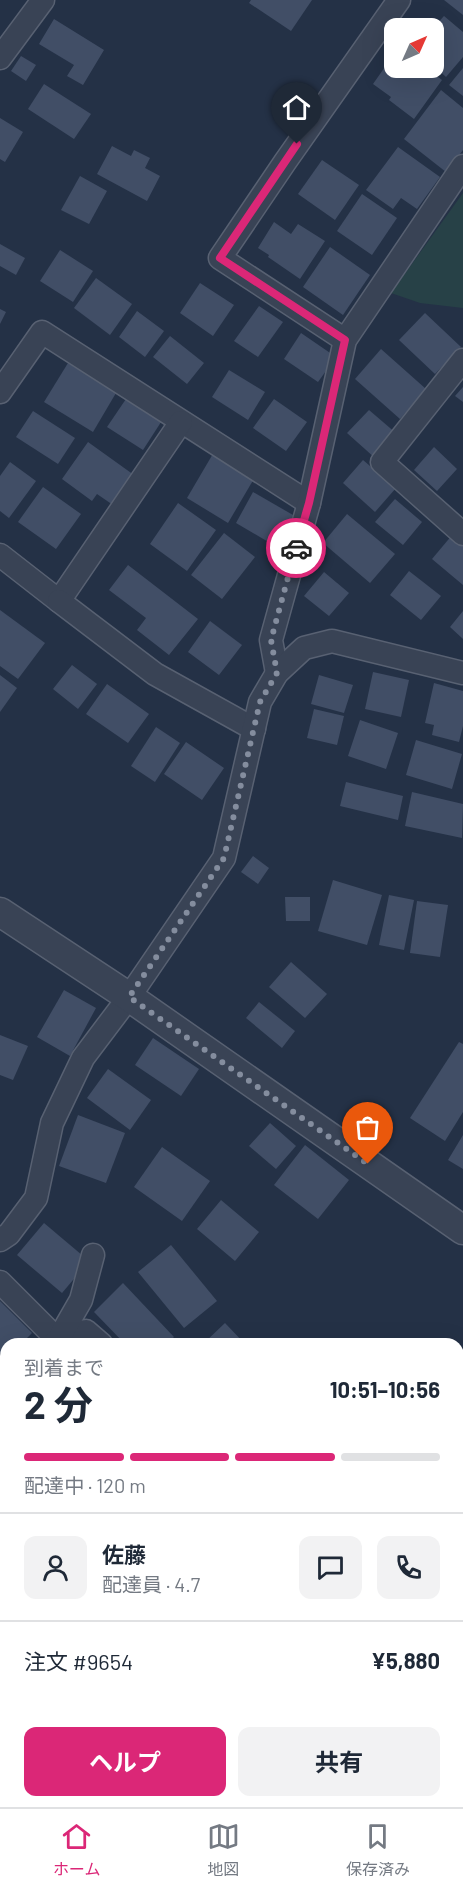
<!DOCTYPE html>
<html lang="ja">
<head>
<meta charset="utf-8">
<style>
  body { margin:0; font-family:Barlow,"Noto Sans JP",sans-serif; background:#f2f2f3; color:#1f2937; height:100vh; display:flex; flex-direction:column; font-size:22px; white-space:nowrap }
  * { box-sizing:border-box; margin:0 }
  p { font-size:20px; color:#747a83 }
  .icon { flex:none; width:33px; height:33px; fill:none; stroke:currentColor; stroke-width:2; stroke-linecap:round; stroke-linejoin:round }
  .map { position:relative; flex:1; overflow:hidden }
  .drawer { position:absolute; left:0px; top:1338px; width:464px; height:470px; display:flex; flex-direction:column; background:#fff; border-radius:18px 18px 0 0; box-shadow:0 6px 24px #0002 }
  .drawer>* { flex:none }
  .needle { width:39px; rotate:45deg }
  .tools { position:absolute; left:384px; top:18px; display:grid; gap:12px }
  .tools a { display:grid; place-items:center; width:60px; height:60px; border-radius:12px; background:#fff; box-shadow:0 6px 24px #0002; font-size:30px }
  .pin { position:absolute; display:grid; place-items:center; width:51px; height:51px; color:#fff; margin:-62px -26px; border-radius:50% 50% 50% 0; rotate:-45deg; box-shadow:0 0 6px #0007 }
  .pin .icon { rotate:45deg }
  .courier { position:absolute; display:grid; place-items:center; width:60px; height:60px; margin:-30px; border:4px solid #db2777; border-radius:50%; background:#fff; color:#222; box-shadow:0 2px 8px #0007 }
  .summary em { font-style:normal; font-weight:700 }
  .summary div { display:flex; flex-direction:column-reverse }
  .summary { display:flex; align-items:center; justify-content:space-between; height:102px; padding:0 24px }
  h1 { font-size:39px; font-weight:700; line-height:45px }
  .bar { display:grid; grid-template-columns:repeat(4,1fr); gap:9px 6px; align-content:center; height:72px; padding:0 24px }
  .bar i { height:8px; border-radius:4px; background:#e0e1e3 }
  .bar .selected { background:#db2777 }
  .bar p { grid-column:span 4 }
  .line { display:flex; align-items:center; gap:15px; padding:0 24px; border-top:2px solid #e0e1e3 }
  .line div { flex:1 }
  .round { display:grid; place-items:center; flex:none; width:63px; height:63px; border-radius:12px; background:#f2f2f3 }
  .action { display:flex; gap:12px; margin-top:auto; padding:12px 24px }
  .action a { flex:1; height:69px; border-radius:12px; background:#db2777; color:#fff; font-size:24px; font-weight:700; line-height:69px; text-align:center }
  .action a+a { background:#f2f2f3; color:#1f2937 }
  .tabs { display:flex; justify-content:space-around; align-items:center; height:84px; border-top:2px solid #e0e1e3; background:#fff; font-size:16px; color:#747a83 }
  .tabs a { display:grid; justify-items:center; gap:3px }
  .tabs .selected { color:#db2777 }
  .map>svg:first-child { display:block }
  .green { fill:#274147 }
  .building { fill:#414e66 }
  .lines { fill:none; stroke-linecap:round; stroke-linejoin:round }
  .minor-casing { stroke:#586172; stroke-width:25 }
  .tertiary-casing { stroke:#586172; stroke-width:31 }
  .minor { stroke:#394355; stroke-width:22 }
  .tertiary { stroke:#394355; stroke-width:28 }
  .done { stroke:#848d9e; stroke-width:6; stroke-dasharray:0 10.8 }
  .route { stroke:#db2777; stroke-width:8 }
</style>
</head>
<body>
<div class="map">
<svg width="463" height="1807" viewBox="0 0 463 1807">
  <rect width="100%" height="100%" fill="#243146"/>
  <polygon class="green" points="463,193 463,308 420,303 391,293"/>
  <g class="building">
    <polygon points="251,0 312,0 291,31 249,3"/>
    <polygon points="444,0 463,0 463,15"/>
    <polygon points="444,16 463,32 463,57 446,77 434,66 434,27"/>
    <polygon points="54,19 104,50 83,85 67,76 74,65 39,44"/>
    <polygon points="394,54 394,68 426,68 442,80 414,119 389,100 391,97 373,84"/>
    <polygon points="21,56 36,65 26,81 11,71"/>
    <polygon points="463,68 463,96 449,85"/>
    <polygon points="44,84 91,114 74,139 28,109"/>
    <polygon points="441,90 463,108 463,150 446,172 404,139"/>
    <polygon points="0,118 23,132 5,162 0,159"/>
    <polygon points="112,146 131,156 134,150 150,158 145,168 160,176 147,201 97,174"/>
    <polygon points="398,147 440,177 417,209 401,198 393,209 366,190"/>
    <polygon points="322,160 359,185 335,220 298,194"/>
    <polygon points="80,176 107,191 89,224 61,210"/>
    <polygon points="362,194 397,218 372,255 337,231"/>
    <polygon points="274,222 291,234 298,224 325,241 300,279 268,257 269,255 258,248"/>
    <polygon points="0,244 25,258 16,275 0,266"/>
    <polygon points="330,247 370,275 343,315 303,287"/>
    <polygon points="60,250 93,271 73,302 40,281"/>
    <polygon points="96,278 132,304 110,335 74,308"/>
    <polygon points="200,283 234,305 213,336 180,313"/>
    <polygon points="259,306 283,322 258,357 234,341"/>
    <polygon points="0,309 6,312 0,324"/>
    <polygon points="137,311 164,331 145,357 119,337"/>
    <polygon points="425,313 461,347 435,374 399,340"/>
    <polygon points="301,333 336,357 318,382 284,359"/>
    <polygon points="170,336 204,363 187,384 153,357"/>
    <polygon points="381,349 426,389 400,419 355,379"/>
    <polygon points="68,363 116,393 93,432 44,402"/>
    <polygon points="229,370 265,392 248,420 212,397"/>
    <polygon points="463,387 463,402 455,396"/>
    <polygon points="128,396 163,419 143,450 107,427"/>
    <polygon points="274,399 307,422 286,451 253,428"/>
    <polygon points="369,410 397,434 375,458 347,433"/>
    <polygon points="33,411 75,438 58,464 16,437"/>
    <polygon points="88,442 134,475 113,505 97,494 92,501 62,479"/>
    <polygon points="434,447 457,469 437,491 414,470"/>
    <polygon points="214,452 255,477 228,523 187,498"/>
    <polygon points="363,460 396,488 375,512 343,483"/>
    <polygon points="10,462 36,481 9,518 0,511 0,476"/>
    <polygon points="43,487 81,514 56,549 18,522"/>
    <polygon points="253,492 300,519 282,550 236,523"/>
    <polygon points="395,499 422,522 403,545 375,522"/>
    <polygon points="178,503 216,530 187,571 150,544"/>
    <polygon points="347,514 395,554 370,583 323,543"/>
    <polygon points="224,533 255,557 222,599 191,575"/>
    <polygon points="453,534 463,542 463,585 432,559"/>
    <polygon points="128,565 198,619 169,655 137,630 146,618 109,590"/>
    <polygon points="409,571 441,596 421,620 390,595"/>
    <polygon points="324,572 349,593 329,616 304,596"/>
    <polygon points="0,610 45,643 18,679 0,666"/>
    <polygon points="463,611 463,639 450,627"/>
    <polygon points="210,621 242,645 219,675 188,652"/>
    <polygon points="72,665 97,684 78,709 53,689"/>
    <polygon points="373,672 409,680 401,717 365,709"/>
    <polygon points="0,675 17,688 0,712"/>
    <polygon points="319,675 353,685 344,713 311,704"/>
    <polygon points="434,683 463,691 463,726 459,742 432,735 434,725 425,723"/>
    <polygon points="107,684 149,714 128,743 86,714"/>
    <polygon points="314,709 344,716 337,745 307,738"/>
    <polygon points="360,720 398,733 386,769 348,756"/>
    <polygon points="156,727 180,743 155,782 131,766"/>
    <polygon points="416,740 462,754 452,789 406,775"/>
    <polygon points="186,742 224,768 202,800 164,774"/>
    <polygon points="346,782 403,796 398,820 340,806"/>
    <polygon points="412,792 463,804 462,838 405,826"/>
    <polygon points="253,856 269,868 258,884 241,872"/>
    <polygon points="333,880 382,895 367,945 318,931"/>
    <polygon points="389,895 414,900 404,950 379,945"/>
    <polygon points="285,897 310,897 310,921 286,921"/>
    <polygon points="417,901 448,905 440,957 410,953"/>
    <polygon points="291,962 327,994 305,1018 269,987"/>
    <polygon points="64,990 96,1008 70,1056 37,1037"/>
    <polygon points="259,1002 295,1031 282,1048 246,1018"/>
    <polygon points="0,1035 28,1046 13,1080 0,1075"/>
    <polygon points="153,1038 199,1069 181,1096 135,1065"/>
    <polygon points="459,1042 463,1044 463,1112 445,1141 410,1118"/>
    <polygon points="108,1069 151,1100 130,1130 87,1098"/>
    <polygon points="78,1115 125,1133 106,1183 59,1166"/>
    <polygon points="270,1123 296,1146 276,1169 249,1146"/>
    <polygon points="463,1135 463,1169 448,1160"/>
    <polygon points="305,1145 349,1180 318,1219 274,1185"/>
    <polygon points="162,1147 210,1181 182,1221 134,1187"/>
    <polygon points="221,1200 259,1232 235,1261 197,1229"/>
    <polygon points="44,1223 89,1261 62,1293 17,1255"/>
    <polygon points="171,1245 217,1301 184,1328 138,1272"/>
    <polygon points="123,1283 174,1337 167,1344 125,1344 94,1312"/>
    <polygon points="0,1301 32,1333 21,1344 6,1344 6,1358 0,1352"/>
    <polygon points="225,1323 245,1344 203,1344"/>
    <polygon points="0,1366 6,1372 6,1398 0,1404"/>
    <polygon points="6,1624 6,1675 0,1669 0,1631"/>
    <polygon points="463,1756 463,1775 458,1771 458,1764"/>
    <polygon points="222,1802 247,1802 254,1807 218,1807"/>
    <polygon points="436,1802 454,1802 462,1807 432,1807"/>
  </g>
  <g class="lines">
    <defs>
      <g id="minor">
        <polyline points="0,58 43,0"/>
        <polyline points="345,340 220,258 285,162 399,0"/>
        <polyline points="463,360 382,462 463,534"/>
        <polyline points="0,392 42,332 309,503"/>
        <polyline points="0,555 59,601 181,422"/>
        <polyline points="59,601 155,674 254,729"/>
        <polyline points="277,673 271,640 309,503 345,340 463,166"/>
        <polyline points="0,1240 9,1234 36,1198 52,1123 83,1058 129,997 224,858 260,702 277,673 304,648 332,641 463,673"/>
        <polyline points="0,1282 58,1340"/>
        <polyline points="58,1340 86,1331 101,1344"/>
        <polyline points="53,1344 58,1340 81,1300 93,1255"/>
        <polyline points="0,1451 6,1436"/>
        <polyline points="458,1596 463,1601"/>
        <polyline points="458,1733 463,1725"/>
        <polyline points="407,1807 411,1802"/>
      </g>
      <polyline id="tertiary" points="0,912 129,997 463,1230"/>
    </defs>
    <use href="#minor" class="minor-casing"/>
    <use href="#tertiary" class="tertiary-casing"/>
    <use href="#minor" class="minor"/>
    <use href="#tertiary" class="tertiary"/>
  </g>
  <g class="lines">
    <polyline class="done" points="296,548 271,640 277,673 260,702 224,858 129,997 368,1164"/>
    <polyline class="route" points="296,548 309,503 345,340 220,258 297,144"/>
  </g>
</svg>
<div class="tools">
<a><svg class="needle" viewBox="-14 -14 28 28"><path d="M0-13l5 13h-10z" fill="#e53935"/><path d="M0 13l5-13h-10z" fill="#747a83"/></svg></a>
</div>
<div class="pin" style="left:368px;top:1164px;background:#ea580c"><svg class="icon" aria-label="bag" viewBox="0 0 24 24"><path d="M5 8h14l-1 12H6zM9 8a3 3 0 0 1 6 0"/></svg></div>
<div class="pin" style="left:297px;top:144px;background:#1f2937"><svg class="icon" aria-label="home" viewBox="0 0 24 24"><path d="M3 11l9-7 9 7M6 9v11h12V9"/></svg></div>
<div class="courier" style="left:296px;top:548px"><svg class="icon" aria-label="car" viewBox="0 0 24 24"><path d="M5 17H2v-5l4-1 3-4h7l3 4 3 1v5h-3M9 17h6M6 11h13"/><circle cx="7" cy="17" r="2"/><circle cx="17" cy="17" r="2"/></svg></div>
<section class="drawer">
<div class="summary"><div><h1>2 分</h1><p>到着まで</p></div><em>10:51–10:56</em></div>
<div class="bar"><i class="selected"></i><i class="selected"></i><i class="selected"></i><i></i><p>配達中 · 120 m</p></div>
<div class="line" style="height:108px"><a class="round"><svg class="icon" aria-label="person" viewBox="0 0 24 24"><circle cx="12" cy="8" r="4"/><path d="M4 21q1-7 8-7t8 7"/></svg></a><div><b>佐藤</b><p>配達員 · 4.7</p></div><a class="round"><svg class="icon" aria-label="chat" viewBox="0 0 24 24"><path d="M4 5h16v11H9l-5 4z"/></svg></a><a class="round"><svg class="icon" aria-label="phone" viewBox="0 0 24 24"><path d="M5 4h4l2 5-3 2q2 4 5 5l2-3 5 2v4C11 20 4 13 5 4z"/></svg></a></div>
<div class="line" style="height:78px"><div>注文 #9654</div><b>¥5,880</b></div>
<div class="action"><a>ヘルプ</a><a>共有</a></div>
</section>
</div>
<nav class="tabs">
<a class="selected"><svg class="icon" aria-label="home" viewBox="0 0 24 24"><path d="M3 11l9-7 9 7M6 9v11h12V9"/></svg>ホーム</a>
<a><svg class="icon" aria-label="map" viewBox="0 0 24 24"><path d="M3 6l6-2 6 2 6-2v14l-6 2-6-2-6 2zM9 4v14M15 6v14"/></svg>地図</a>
<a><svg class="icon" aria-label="saved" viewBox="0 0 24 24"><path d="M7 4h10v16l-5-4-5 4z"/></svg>保存済み</a>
</nav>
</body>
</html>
